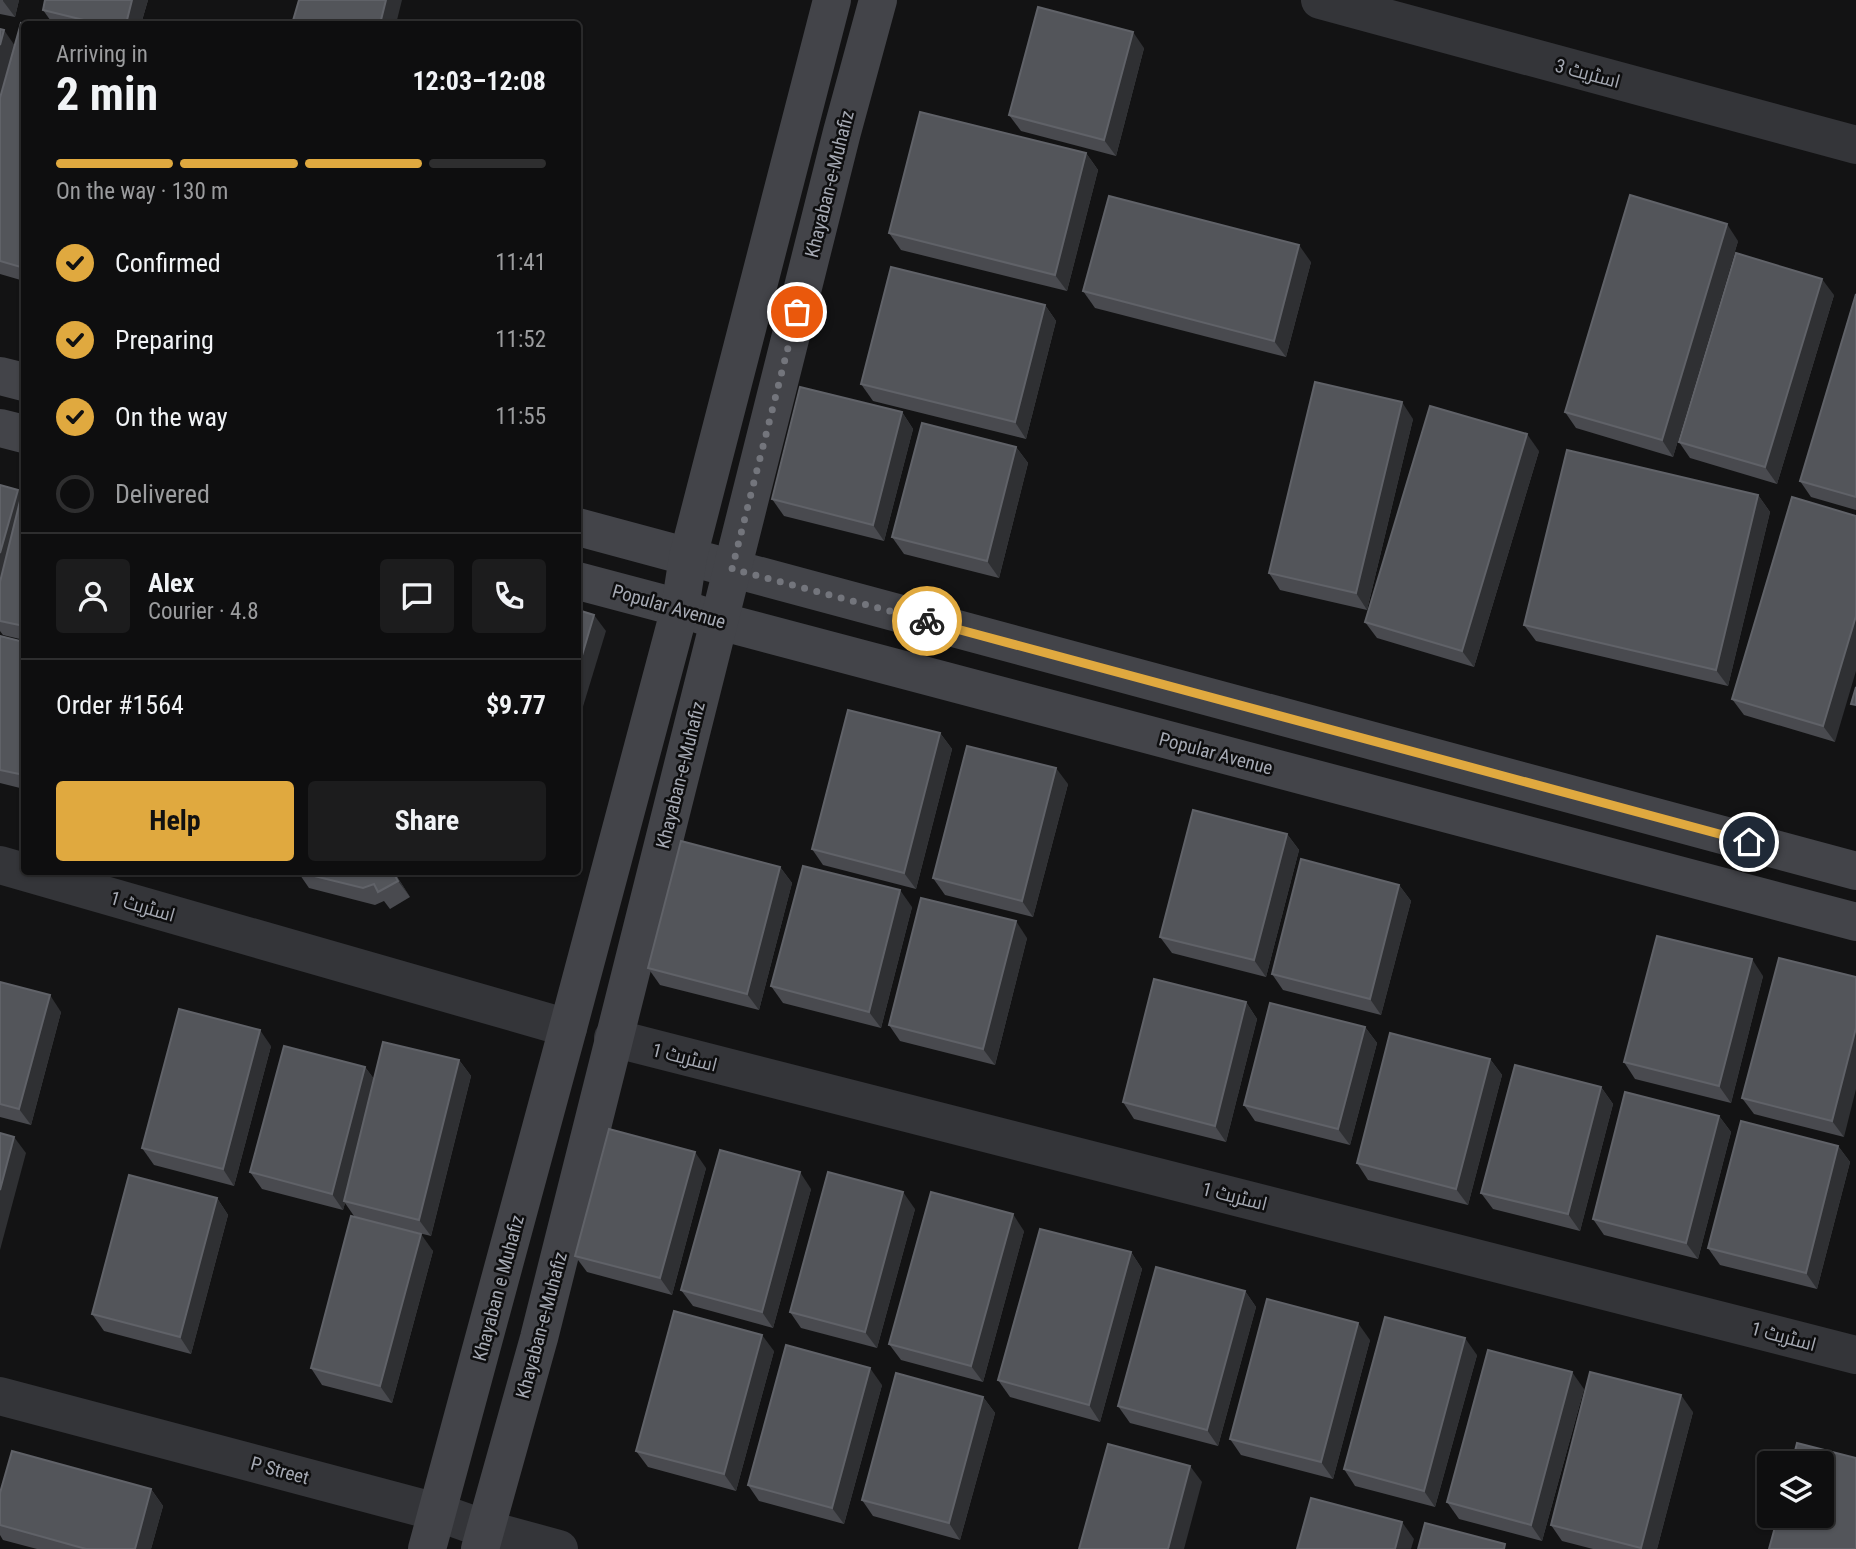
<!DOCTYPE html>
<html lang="en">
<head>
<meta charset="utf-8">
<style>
  body { margin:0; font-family:"Roboto Condensed",Cairo,sans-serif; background:#1c1c1d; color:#f1f3f6; height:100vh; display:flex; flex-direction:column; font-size:26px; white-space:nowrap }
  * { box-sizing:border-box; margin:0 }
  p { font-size:23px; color:#9b9c9e }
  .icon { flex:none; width:38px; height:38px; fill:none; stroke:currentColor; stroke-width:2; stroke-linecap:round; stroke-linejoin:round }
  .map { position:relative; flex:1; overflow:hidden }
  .sheet { position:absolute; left:21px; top:21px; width:560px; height:854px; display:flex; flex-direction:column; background:#0e0e0f; border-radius:7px; box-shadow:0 2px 5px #0004,0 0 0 2px #2e2e2f }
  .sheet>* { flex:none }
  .controls { position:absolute; left:1757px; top:1451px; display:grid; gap:14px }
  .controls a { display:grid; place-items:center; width:77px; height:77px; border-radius:7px; background:#0e0e0f; box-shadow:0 2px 5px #0004,0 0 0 2px #2e2e2f; font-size:35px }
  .pin { position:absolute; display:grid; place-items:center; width:60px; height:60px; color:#fff; margin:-30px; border:4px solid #fff; border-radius:50%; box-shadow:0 2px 7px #0007 }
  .courier { position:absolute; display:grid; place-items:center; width:70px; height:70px; margin:-35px; border:5px solid #e0a93f; border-radius:50%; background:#fff; color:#222; box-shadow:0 2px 9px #0007 }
  .headline em { font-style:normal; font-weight:700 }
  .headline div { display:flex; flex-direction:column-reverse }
  .headline { display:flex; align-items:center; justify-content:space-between; height:119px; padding:0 35px }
  h1 { font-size:46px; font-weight:700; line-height:52px }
  .bar { display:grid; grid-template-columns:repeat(4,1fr); gap:10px 7px; align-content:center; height:84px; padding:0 35px }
  .bar i { height:9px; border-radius:5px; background:#2e2e2f }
  .bar .active { background:#e0a93f }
  .bar p { grid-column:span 4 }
  .line { display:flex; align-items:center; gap:18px; padding:0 35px; border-top:2px solid #2e2e2f }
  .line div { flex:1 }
  .round { display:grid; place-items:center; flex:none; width:74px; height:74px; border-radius:7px; background:#1c1c1d }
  ol { padding:0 35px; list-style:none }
  li { display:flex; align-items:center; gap:21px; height:77px }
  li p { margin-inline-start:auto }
  li .icon { padding:7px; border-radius:50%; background:#e0a93f; color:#111; stroke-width:4 }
  li:last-child { color:#9b9c9e }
  li i { width:38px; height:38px; border:4px solid #2e2e2f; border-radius:50% }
  .cta { display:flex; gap:14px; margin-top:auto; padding:14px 35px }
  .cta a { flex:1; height:80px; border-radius:7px; background:#e0a93f; color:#111; font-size:28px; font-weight:700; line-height:80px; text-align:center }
  .cta a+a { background:#1c1c1d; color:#f1f3f6 }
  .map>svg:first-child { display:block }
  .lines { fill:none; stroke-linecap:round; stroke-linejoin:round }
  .street { stroke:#343539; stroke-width:38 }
  .secondary { stroke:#434449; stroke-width:38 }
  .wall { fill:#494a4f }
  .shaded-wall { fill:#2f3033 }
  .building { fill:#53555a; stroke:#606268; stroke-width:2 }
  .done { stroke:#73757c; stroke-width:7; stroke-dasharray:0 12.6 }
  .route { stroke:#e0a93f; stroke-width:9 }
  .labels { text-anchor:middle; stroke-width:5; stroke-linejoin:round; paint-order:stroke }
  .street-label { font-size:19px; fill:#a6aab4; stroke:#0e0e0f }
</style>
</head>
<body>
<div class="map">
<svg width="1856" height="1549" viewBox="0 0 1856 1549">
  <rect width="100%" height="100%" fill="#131314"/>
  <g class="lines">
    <g class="street">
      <polyline points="1320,0 1856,145"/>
      <polyline points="0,865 568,1028"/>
      <polyline points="613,1038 1856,1355"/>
      <polyline points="0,1396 437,1512 485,1529 559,1549"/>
    </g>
    <g class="secondary">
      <polyline points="0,376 24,382"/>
      <polyline points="0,428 24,434"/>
      <polyline points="578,527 1856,871"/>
      <polyline points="578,581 680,608 719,621 1856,922"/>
      <polyline points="427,1549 568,1028 680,608 688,557 832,0"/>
      <polyline points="480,1549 539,1338 842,132 878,0"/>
    </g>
  </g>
  <g class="wall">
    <polygon points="0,0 19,0 15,17 0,14"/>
    <polygon points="45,0 148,0 141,24 53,24 43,10"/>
    <polygon points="24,24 24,281 0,274 0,29 15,46"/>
    <polygon points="1144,48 1116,156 1021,131 1009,115"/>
    <polygon points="1086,153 1098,170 1067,291 901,250 889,233"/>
    <polygon points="1738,241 1673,457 1576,428 1565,412"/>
    <polygon points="1311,262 1286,357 1095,308 1083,291"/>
    <polygon points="1856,294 1856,510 1811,497 1800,481"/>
    <polygon points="1834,295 1777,484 1690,458 1679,442"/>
    <polygon points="1045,305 1056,321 1026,439 873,401 861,384"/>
    <polygon points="902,412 913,429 884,541 784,516 772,499"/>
    <polygon points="1413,419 1367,610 1280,590 1269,573"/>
    <polygon points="1016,447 1028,463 999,578 904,554 892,537"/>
    <polygon points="1539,451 1474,667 1377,638 1365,622"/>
    <polygon points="0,485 21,494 24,493 24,640 3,635 0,631"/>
    <polygon points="1758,495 1770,512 1728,686 1536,641 1524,625"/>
    <polygon points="1792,497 1835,742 1744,715 1732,699"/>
    <polygon points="0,636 24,642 24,789 0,783"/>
    <polygon points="940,733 952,749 916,889 823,865 812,849"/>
    <polygon points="1068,784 1033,917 945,895 933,878"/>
    <polygon points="1287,834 1299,850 1266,977 1172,953 1160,937"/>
    <polygon points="780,867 792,883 759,1010 660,985 648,968"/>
    <polygon points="271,872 293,872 292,877"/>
    <polygon points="298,872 394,872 410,897 390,909 384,901 375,905 309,888"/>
    <polygon points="1399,885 1411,901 1381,1015 1283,990 1272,974"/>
    <polygon points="912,907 881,1028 783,1003 771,986"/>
    <polygon points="1027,938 995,1065 900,1041 889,1025"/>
    <polygon points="1779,958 1844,1137 1754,1114 1742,1098"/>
    <polygon points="1763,976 1731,1103 1635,1079 1624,1062"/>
    <polygon points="0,982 61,1012 31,1125 0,1117"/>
    <polygon points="1246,1002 1257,1019 1226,1142 1134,1119 1123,1102"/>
    <polygon points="1365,1027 1377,1043 1350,1145 1255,1121 1244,1105"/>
    <polygon points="271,1046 234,1186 154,1165 142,1148"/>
    <polygon points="1490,1059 1502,1075 1468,1205 1368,1180 1357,1163"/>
    <polygon points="459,1060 471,1076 431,1236 407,1230 433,1251 392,1403 322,1385 311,1368 354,1216 345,1203 343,1210 262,1189 250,1172 365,1067 374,1079"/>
    <polygon points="1601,1087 1613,1104 1580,1231 1493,1209 1481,1193"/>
    <polygon points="1719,1116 1731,1132 1698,1259 1604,1235 1593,1219"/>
    <polygon points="1838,1146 1850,1162 1817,1289 1720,1265 1708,1248"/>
    <polygon points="706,1168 672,1295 587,1272 575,1256"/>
    <polygon points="811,1189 773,1328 693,1306 681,1290"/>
    <polygon points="217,1198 228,1215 191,1354 104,1331 92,1314"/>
    <polygon points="915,1209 877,1348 801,1328 790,1312"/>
    <polygon points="1024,1231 983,1382 901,1360 889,1344"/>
    <polygon points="1131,1252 1142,1269 1100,1422 1010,1397 998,1380"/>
    <polygon points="1245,1291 1256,1307 1218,1446 1130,1423 1118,1406"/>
    <polygon points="1370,1340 1333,1479 1241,1455 1230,1439"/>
    <polygon points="774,1351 736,1491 648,1467 636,1451"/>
    <polygon points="1477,1355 1435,1507 1355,1486 1344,1469"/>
    <polygon points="882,1385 844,1524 759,1501 748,1485"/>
    <polygon points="1584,1389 1542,1541 1459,1519 1447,1502"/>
    <polygon points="983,1397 995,1413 960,1540 873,1516 862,1500"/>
    <polygon points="1693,1412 1657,1549 1593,1549 1562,1541 1551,1525"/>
    <polygon points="151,1489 163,1506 151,1549 37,1549 3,1540 0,1535 0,1493"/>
  </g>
  <g class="shaded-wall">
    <polygon points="3,0 19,0 15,17 3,1"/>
    <polygon points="132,0 148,0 141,24 126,24"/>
    <polygon points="386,0 402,0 396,24 380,24"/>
    <polygon points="4,30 15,46 0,108 0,45"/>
    <polygon points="1133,32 1144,48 1116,156 1104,140"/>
    <polygon points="1086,153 1098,170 1067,291 1055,275"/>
    <polygon points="1727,224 1738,241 1673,457 1662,440"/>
    <polygon points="1299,245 1311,262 1286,357 1274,341"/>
    <polygon points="1822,279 1834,295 1777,484 1765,467"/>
    <polygon points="1045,305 1056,321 1026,439 1015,422"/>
    <polygon points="1402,402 1413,419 1367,610 1356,593"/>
    <polygon points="902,412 913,429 884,541 873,525"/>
    <polygon points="1527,434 1539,451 1474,667 1462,651"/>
    <polygon points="1016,447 1028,463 999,578 987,561"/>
    <polygon points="18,490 24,499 0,610 0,553"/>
    <polygon points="1758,495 1770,512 1728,686 1716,670"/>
    <polygon points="594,615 606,631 578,723 578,669"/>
    <polygon points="1856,616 1856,671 1835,742 1823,726"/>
    <polygon points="940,733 952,749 916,889 904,873"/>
    <polygon points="1056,768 1068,784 1033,917 1022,901"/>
    <polygon points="1287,834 1299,850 1266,977 1254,960"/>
    <polygon points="780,867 792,883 759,1010 747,994"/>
    <polygon points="288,872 293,872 292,877"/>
    <polygon points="393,872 394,872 410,897 398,881"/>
    <polygon points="1399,885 1411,901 1381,1015 1370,999"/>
    <polygon points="900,890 912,907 881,1028 869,1012"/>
    <polygon points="1016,921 1027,938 995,1065 983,1049"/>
    <polygon points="1752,959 1763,976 1731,1103 1719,1086"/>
    <polygon points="50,995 61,1012 31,1125 19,1109"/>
    <polygon points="1246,1002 1257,1019 1226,1142 1215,1126"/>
    <polygon points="1365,1027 1377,1043 1350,1145 1338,1129"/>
    <polygon points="1856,1028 1856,1089 1844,1137 1832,1121"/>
    <polygon points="260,1030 271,1046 234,1186 223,1169"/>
    <polygon points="1490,1059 1502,1075 1468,1205 1456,1189"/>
    <polygon points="459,1060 471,1076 431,1236 419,1220"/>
    <polygon points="365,1067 377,1083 344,1201 345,1203 343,1210 332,1194"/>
    <polygon points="1601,1087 1613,1104 1580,1231 1568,1214"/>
    <polygon points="1719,1116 1731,1132 1698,1259 1686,1243"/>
    <polygon points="14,1137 26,1153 0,1250 0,1190"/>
    <polygon points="1838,1146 1850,1162 1817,1289 1806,1273"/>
    <polygon points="695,1152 706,1168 672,1295 660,1278"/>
    <polygon points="800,1172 811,1189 773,1328 762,1312"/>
    <polygon points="903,1192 915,1209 877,1348 865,1332"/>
    <polygon points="217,1198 228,1215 191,1354 180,1337"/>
    <polygon points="1013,1214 1024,1231 983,1382 971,1366"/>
    <polygon points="421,1234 433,1251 392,1403 380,1386"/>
    <polygon points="1131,1252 1142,1269 1100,1422 1089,1405"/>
    <polygon points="1245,1291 1256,1307 1218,1446 1207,1430"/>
    <polygon points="1358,1323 1370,1340 1333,1479 1321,1462"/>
    <polygon points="762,1335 774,1351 736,1491 724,1474"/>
    <polygon points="1465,1338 1477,1355 1435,1507 1424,1491"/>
    <polygon points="870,1368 882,1385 844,1524 832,1508"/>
    <polygon points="1572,1372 1584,1389 1542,1541 1531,1525"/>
    <polygon points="1681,1395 1693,1412 1657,1549 1642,1549 1641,1548"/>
    <polygon points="983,1397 995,1413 960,1540 949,1523"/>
    <polygon points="1190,1466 1202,1482 1184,1549 1168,1549"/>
    <polygon points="151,1489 163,1506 151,1549 135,1549"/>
    <polygon points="1402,1522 1414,1539 1411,1549 1395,1549"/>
  </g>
  <g class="building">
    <polygon points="45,0 132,0 126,24 100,24 43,10"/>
    <polygon points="299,0 386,0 380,24 292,24"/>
    <polygon points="1038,7 1133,32 1104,140 1009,115"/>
    <polygon points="21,23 27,24 24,24 24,268 0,261 0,98"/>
    <polygon points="0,29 4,30 0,45"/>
    <polygon points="920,112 1086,153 1055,275 889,233"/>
    <polygon points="1630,195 1727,224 1662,440 1565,412"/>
    <polygon points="1109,196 1299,245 1274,341 1083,291"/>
    <polygon points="1736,253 1822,279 1765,467 1679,442"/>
    <polygon points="891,267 1045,305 1015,422 861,384"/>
    <polygon points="1856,294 1856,497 1800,481"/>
    <polygon points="1315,382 1402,402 1356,593 1269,573"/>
    <polygon points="800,387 902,412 873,525 772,499"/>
    <polygon points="1430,406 1527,434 1462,651 1365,622"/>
    <polygon points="922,423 1016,447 987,561 892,537"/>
    <polygon points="1567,450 1758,495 1716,670 1524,625"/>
    <polygon points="0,485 18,490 0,553"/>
    <polygon points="22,493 24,493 24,626 0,621 0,582"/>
    <polygon points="1792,497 1856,516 1856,616 1823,726 1732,699"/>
    <polygon points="578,610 594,615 578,669"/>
    <polygon points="0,636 24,642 24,775 0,770"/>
    <polygon points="1856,687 1856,705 1851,704"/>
    <polygon points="848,710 940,733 904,873 812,849"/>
    <polygon points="967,746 1056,768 1022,901 933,878"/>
    <polygon points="1193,810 1287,834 1254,960 1160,937"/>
    <polygon points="681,841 780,867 747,994 648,968"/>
    <polygon points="1301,859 1399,885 1370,999 1272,974"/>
    <polygon points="803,866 900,890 869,1012 771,986"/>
    <polygon points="298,872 393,872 398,881 378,892 374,884 363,888"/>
    <polygon points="921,898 1016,921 983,1049 889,1025"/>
    <polygon points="1657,936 1752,959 1719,1086 1624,1062"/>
    <polygon points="1779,958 1856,977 1856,1028 1832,1121 1742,1098"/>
    <polygon points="1154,979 1246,1002 1215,1126 1123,1102"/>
    <polygon points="0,982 50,995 19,1109 0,1104"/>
    <polygon points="1270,1003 1365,1027 1338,1129 1244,1105"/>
    <polygon points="179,1009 260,1030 223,1169 142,1148"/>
    <polygon points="1390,1033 1490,1059 1456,1189 1357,1163"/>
    <polygon points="383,1042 459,1060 419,1220 344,1201"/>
    <polygon points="284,1046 365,1067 332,1194 250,1172"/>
    <polygon points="1515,1065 1601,1087 1568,1214 1481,1193"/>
    <polygon points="1625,1092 1719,1116 1686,1243 1593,1219"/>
    <polygon points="1741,1121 1838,1146 1806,1273 1708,1248"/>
    <polygon points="609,1129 695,1152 660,1278 575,1256"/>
    <polygon points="0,1133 14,1137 0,1190"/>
    <polygon points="720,1150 800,1172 762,1312 681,1290"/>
    <polygon points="828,1172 903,1192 865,1332 790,1312"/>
    <polygon points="129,1175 217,1198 180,1337 92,1314"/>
    <polygon points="931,1192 1013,1214 971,1366 889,1344"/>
    <polygon points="351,1216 421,1234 380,1386 311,1368"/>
    <polygon points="1040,1229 1131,1252 1089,1405 998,1380"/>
    <polygon points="1156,1267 1245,1291 1207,1430 1118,1406"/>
    <polygon points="1267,1299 1358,1323 1321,1462 1230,1439"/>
    <polygon points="674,1311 762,1335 724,1474 636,1451"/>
    <polygon points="1385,1317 1465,1338 1424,1491 1344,1469"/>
    <polygon points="786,1345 870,1368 832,1508 748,1485"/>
    <polygon points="1488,1350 1572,1372 1531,1525 1447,1502"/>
    <polygon points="1590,1372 1681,1395 1641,1548 1551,1525"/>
    <polygon points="896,1373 983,1397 949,1523 862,1500"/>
    <polygon points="1797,1443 1856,1458 1856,1549 1769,1549 1778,1516 1822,1516 1822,1463 1792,1463"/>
    <polygon points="1108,1444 1190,1466 1168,1549 1079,1549"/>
    <polygon points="12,1451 151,1489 135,1549 86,1549 0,1525 0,1493"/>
    <polygon points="1311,1498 1402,1522 1395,1549 1297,1549"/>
    <polygon points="1425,1523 1505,1544 1504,1549 1418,1549"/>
  </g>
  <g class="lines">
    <polyline class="done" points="797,312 732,569 927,621"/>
    <polyline class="route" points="927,621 1749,842"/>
  </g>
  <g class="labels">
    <g class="street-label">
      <text transform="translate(1588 73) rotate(15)" y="7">اسٹریٹ 3</text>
      <text transform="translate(829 184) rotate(-76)" y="7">Khayaban-e-Muhafiz</text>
      <text transform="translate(669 606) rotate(16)" y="7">Popular Avenue</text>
      <text transform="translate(1216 753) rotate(15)" y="7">Popular Avenue</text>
      <text transform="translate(680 775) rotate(-76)" y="7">Khayaban-e-Muhafiz</text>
      <text transform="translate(143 906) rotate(16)" y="7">اسٹریٹ 1</text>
      <text transform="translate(685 1057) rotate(14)" y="7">اسٹریٹ 1</text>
      <text transform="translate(1235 1196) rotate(14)" y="7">اسٹریٹ 1</text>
      <text transform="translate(498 1288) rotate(-75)" y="7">Khayaban e Muhafiz</text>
      <text transform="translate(541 1325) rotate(-75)" y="7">Khayaban-e-Muhafiz</text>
      <text transform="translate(1784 1336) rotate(15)" y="7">اسٹریٹ 1</text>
      <text transform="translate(280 1470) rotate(15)" y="7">P Street</text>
    </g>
  </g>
</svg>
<div class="controls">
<a><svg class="icon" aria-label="layers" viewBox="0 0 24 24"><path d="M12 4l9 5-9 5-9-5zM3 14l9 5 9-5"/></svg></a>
</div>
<div class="pin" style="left:797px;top:312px;background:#ea580c"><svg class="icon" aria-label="bag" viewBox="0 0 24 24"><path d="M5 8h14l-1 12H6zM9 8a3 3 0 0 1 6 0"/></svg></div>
<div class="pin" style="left:1749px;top:842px;background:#1f2937"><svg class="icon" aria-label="home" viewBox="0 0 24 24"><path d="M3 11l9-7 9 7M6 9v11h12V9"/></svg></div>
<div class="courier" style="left:927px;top:621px"><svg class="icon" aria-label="bike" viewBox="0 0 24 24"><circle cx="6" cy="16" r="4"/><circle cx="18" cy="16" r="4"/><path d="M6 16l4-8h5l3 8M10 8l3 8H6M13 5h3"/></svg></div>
<section class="sheet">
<div class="headline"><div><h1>2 min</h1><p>Arriving in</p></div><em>12:03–12:08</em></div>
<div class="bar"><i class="active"></i><i class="active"></i><i class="active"></i><i></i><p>On the way · 130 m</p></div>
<ol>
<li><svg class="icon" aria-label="check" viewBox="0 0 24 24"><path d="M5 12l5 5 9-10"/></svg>Confirmed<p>11:41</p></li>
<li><svg class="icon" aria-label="check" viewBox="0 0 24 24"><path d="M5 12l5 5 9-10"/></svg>Preparing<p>11:52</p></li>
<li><svg class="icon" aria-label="check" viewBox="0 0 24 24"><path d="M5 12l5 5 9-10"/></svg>On the way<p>11:55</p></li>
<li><i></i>Delivered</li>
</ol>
<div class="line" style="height:126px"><a class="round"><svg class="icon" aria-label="person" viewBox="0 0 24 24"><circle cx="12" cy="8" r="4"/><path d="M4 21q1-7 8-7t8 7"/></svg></a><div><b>Alex</b><p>Courier · 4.8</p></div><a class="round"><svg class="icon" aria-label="chat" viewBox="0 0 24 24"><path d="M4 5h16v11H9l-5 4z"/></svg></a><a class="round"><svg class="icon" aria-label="phone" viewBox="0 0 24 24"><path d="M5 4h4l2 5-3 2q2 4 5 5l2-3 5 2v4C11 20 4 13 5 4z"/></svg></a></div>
<div class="line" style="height:91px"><div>Order #1564</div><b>$9.77</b></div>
<div class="cta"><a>Help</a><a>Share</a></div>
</section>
</div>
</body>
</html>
